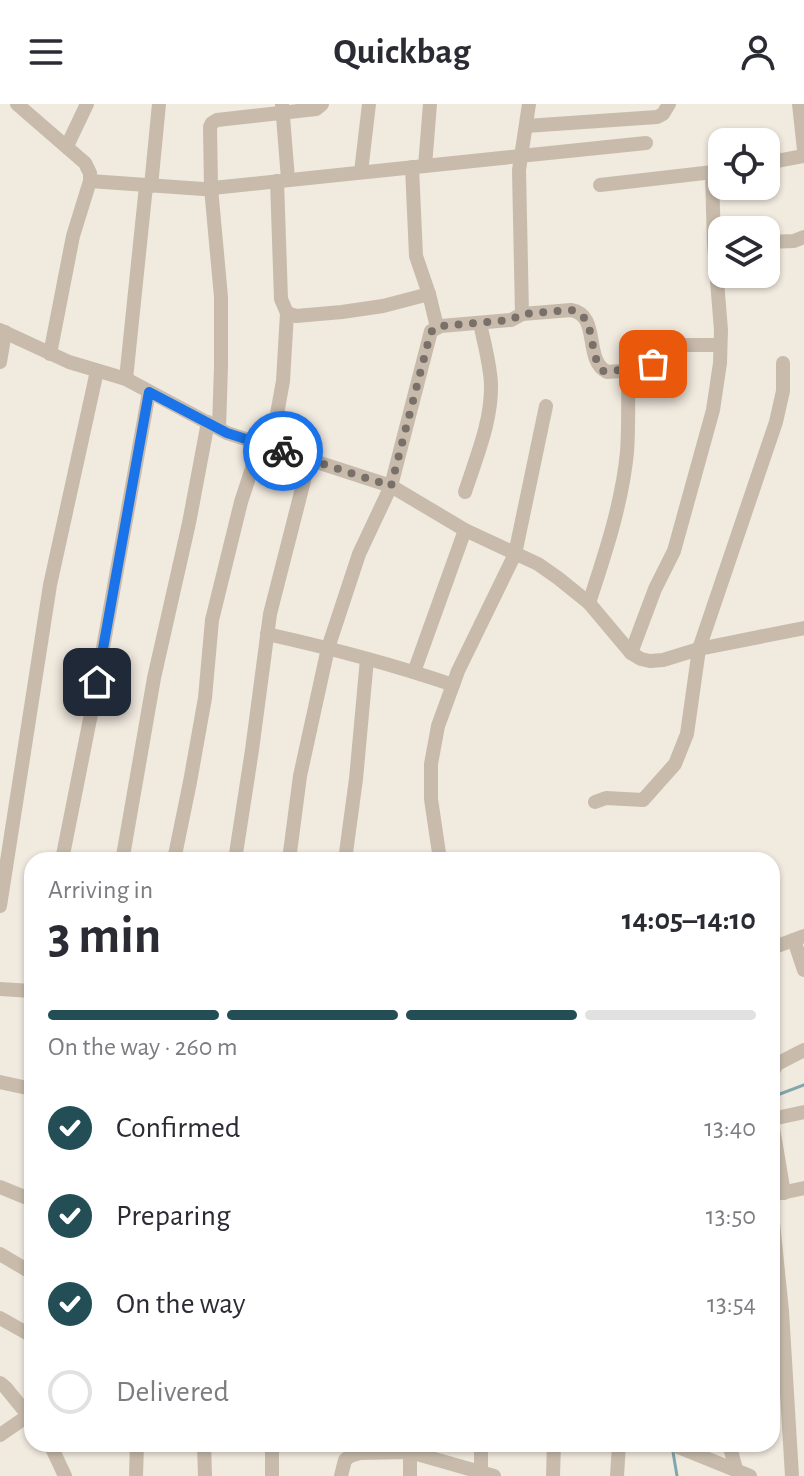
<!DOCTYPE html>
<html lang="en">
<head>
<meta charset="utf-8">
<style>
  body { margin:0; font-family:"Alegreya Sans",sans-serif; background:#f2f2f3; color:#2b2b33; height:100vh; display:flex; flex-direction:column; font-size:30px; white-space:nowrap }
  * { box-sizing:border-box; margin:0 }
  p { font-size:26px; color:#7c7c81 }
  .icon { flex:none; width:44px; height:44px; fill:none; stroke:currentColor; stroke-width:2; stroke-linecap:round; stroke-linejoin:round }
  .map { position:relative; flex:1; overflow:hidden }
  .drawer { position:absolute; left:24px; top:748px; width:756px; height:600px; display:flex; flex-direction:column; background:#fff; border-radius:24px; box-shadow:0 2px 6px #0004 }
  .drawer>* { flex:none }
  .controls { position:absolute; left:708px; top:24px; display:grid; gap:16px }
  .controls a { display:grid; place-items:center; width:72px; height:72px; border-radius:16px; background:#fff; box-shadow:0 2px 6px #0004; font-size:40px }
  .pin { position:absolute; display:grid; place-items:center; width:68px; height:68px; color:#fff; margin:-34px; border-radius:16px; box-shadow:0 4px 12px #0006 }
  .courier { position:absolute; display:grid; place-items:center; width:80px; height:80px; margin:-40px; border:6px solid #1a73e8; border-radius:50%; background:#fff; color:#222; box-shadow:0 2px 10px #0007 }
  .overview em { font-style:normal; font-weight:700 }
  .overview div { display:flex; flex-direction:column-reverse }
  .overview { display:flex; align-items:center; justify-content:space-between; height:136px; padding:0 24px }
  h1 { font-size:52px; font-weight:700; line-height:60px }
  .bar { display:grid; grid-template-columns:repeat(4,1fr); gap:12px 8px; align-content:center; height:96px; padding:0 24px }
  .bar i { height:10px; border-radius:6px; background:#e1e1e2 }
  .bar .current { background:#234e55 }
  .bar p { grid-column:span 4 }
  ol { padding:0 24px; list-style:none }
  li { display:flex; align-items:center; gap:24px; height:88px }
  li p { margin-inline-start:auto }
  li .icon { padding:8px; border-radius:50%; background:#234e55; color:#fff; stroke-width:4 }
  li:last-child { color:#7c7c81 }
  li i { width:44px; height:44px; border:4px solid #e1e1e2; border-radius:50% }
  header { display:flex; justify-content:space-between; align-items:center; height:104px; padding:0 24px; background:#fff; font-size:36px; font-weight:700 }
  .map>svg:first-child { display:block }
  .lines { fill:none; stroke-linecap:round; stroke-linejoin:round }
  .stream { stroke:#80a7ac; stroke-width:3 }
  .minor { stroke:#c8bbac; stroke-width:14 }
  .done { stroke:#787069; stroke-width:8; stroke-dasharray:0 14.4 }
  .route { stroke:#1a73e8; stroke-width:10 }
</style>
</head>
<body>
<header><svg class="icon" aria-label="menu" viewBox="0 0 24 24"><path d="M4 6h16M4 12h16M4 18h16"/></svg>Quickbag<svg class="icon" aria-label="person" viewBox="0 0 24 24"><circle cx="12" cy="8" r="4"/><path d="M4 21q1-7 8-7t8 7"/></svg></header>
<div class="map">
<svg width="804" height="1372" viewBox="0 0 804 1372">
  <rect width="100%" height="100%" fill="#f1eadf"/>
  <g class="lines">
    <g class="stream">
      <polyline points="772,993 804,981"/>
      <polyline points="673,1348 677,1372"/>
    </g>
    <g class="minor">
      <polyline points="17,0 85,59 90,69 90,77 73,132 50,250"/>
      <polyline points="282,0 288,75"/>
      <polyline points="799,0 804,46"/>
      <polyline points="526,22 657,13 663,10 669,0"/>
      <polyline points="67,42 87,0"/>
      <polyline points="766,59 804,52"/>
      <polyline points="425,62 430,0"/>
      <polyline points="412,63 416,152 429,190 437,223"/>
      <polyline points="361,68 369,0"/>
      <polyline points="90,77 203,85 646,39"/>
      <polyline points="277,77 281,195 287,209 296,212 342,208 383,202 429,190"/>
      <polyline points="600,81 722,67"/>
      <polyline points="151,82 159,0"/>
      <polyline points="766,138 794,137 804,133"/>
      <path d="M522 210 571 206C601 211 583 256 607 268L647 265 653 260 655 245 664 241H720"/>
      <polyline points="0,226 69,258 126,275 227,329 391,382 465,426 538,460 558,474 589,499 631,549 641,555 650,557 663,556 699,545 804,524"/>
      <polyline points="0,258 5,228"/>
      <polyline points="126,275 146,82"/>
      <polyline points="219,324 221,262 221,193 211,84 210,23 212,19 217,16 316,5 322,0"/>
      <polyline points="271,343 283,277 287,209"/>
      <path d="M465 388C476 354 492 317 491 280 490 259 484 239 480 219"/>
      <path d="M589 499C605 450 622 400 627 348 629 321 628 294 628 267"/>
      <path d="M267 530C330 544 392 560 453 581"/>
      <polyline points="631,549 655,485 674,447 713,306 720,259 721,226 714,140 712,69"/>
      <polyline points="414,568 465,426"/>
      <polyline points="595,698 606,694 643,696 675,660 687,630 699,545 776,318 783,287 783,259"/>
      <polyline points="123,752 154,574 189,419 208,318"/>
      <polyline points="62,756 92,605 149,288"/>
      <polyline points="174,756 190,678 205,594 212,516 241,398 260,340"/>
      <polyline points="235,756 252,646 270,510 309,357"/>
      <polyline points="289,756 300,672 328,544 359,450 391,382 431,227 441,222 511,216 522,210 519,66 529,0"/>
      <polyline points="345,756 356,675 367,555"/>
      <polyline points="440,756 431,695 431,660 438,622 458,567 515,450 546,302"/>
      <polyline points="0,802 50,481 97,267"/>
      <polyline points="794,836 804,866"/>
      <polyline points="772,844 804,832"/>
      <polyline points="0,885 32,887"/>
      <polyline points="772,969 777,960 804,946"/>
      <polyline points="0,978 32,985"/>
      <polyline points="772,1015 804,1008"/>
      <polyline points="772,1018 784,1089"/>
      <polyline points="0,1083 32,1096"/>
      <polyline points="772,1091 804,1084"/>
      <polyline points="772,1109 782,1207 792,1372"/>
      <polyline points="0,1150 32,1169"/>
      <polyline points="0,1214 32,1232"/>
      <polyline points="0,1279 6,1284 32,1316"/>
      <polyline points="0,1331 29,1311"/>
      <polyline points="50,1340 65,1372"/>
      <polyline points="204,1340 205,1372"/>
      <polyline points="272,1340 272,1372"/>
      <polyline points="671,1340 750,1372"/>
      <polyline points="729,1340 736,1365"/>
      <polyline points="136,1372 137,1340"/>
      <polyline points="341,1372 345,1356 350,1352 359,1349 410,1348 494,1372"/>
      <polyline points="410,1372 410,1340"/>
      <polyline points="481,1372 481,1340"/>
      <polyline points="553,1372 554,1340"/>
      <polyline points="617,1372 619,1340"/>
    </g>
  </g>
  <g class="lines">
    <path class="done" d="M283 347 391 382 430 231 433 225 441 222 511 216 522 210 571 206C598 211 587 251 603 267L647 265 653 260"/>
    <polyline class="route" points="97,578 149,288 227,329 283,347"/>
  </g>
</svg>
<div class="controls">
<a><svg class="icon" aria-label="locate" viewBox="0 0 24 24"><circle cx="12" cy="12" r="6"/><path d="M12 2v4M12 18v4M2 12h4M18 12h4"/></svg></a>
<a><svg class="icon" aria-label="layers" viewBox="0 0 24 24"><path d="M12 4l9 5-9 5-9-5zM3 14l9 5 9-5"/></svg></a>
</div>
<div class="pin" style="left:653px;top:260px;background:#ea580c"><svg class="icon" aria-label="bag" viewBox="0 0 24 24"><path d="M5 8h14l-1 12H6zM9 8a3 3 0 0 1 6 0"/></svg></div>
<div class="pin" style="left:97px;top:578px;background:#1f2937"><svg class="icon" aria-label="home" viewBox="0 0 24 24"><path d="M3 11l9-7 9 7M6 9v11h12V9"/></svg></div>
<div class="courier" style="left:283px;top:347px"><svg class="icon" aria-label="bike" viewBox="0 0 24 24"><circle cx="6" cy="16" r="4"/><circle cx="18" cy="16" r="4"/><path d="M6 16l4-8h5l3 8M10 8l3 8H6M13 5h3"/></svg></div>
<section class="drawer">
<div class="overview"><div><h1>3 min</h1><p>Arriving in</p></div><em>14:05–14:10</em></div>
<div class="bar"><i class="current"></i><i class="current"></i><i class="current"></i><i></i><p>On the way · 260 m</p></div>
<ol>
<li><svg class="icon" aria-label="check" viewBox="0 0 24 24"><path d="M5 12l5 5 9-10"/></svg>Confirmed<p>13:40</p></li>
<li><svg class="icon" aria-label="check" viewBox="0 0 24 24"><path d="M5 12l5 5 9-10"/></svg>Preparing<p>13:50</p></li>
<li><svg class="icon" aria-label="check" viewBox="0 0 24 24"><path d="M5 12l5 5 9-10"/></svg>On the way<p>13:54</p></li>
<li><i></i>Delivered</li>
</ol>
</section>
</div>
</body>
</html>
